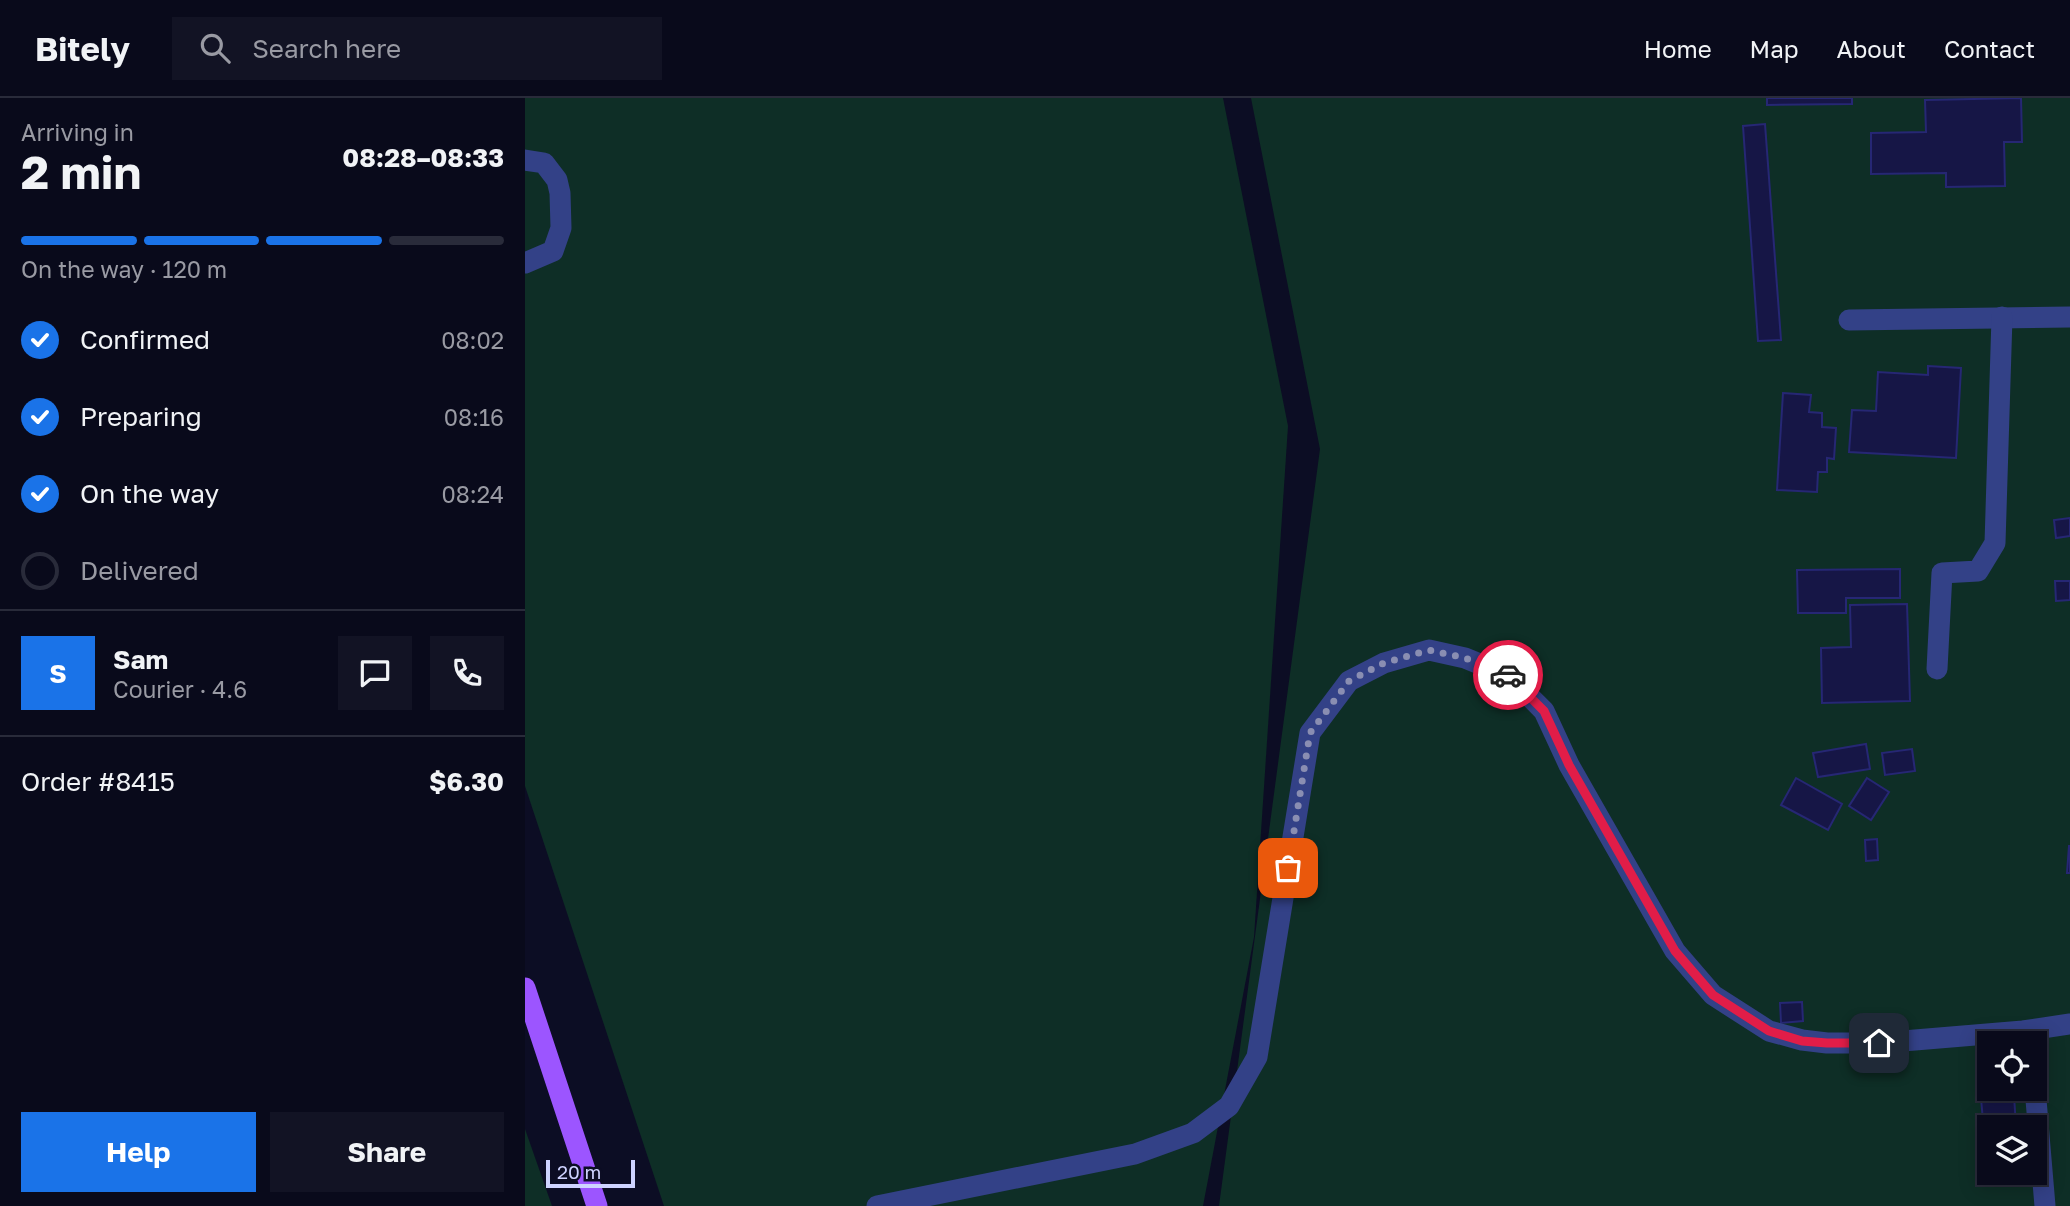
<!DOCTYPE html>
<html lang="en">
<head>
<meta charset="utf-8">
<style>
  body { margin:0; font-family:"Golos Text",sans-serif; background:#121324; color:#f1f3f6; height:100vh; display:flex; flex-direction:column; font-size:26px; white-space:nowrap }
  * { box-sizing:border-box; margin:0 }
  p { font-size:23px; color:#999aa3 }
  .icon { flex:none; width:38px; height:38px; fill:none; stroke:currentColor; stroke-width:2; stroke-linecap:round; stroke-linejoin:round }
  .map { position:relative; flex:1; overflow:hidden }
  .drawer { display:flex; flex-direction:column; background:#090a1b; width:525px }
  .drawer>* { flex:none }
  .fabs { position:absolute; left:1452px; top:933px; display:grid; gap:14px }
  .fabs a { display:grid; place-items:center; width:70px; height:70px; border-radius:0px; background:#090a1b; box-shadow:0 4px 18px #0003,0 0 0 2px #292b3a; font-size:35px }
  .scale { position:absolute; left:21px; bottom:18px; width:89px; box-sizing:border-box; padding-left:7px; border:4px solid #ced3ff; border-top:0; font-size:19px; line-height:24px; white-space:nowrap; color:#ced3ff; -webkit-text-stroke:5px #0c0d24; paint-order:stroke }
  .pin { position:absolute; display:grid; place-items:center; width:60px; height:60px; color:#fff; margin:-30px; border-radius:14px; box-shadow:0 4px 10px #0006 }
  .courier { position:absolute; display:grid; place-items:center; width:70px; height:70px; margin:-35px; border:5px solid #e11d48; border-radius:50%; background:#fff; color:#222; box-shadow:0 2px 9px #0007 }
  .head em { font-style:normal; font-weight:700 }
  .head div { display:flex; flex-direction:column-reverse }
  .head { display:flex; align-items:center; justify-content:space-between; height:119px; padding:0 21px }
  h1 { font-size:46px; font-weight:700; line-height:52px }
  .bar { display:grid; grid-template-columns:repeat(4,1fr); gap:10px 7px; align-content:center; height:84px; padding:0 21px }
  .bar i { height:9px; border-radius:5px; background:#292b3a }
  .bar .active { background:#1a73e8 }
  .bar p { grid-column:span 4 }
  .line { display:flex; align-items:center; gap:18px; padding:0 21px; border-top:2px solid #292b3a }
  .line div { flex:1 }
  .round { display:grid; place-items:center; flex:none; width:74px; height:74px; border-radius:0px; background:#121324 }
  ol { padding:0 21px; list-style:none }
  li { display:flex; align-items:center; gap:21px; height:77px }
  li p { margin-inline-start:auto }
  li .icon { padding:7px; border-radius:50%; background:#1a73e8; color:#fff; stroke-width:4 }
  li:last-child { color:#999aa3 }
  li i { width:38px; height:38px; border:4px solid #292b3a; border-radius:50% }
  .action { display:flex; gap:14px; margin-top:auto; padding:14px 21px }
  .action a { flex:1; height:80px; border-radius:0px; background:#1a73e8; color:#fff; font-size:28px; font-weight:700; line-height:80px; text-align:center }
  .action a+a { background:#121324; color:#f1f3f6 }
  header { display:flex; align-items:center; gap:42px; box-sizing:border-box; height:98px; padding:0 35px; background:#090a1b; border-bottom:2px solid #292b3a }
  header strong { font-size:33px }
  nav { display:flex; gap:38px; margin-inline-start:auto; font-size:24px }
  .search { width:490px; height:63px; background:#121324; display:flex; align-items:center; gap:18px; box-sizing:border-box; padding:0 24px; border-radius:0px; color:#999aa3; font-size:26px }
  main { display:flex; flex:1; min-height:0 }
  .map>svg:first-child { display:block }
  .green { fill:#0e2e26; fill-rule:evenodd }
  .building { fill:#161646; stroke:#262774; stroke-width:2 }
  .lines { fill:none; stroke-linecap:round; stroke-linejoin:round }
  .minor { stroke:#334187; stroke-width:21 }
  .major { stroke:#9c55ff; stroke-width:21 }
  .done { stroke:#8a8eb2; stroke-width:7; stroke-dasharray:0 12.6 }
  .route { stroke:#e11d48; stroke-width:9 }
</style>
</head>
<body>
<header>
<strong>Bitely</strong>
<div class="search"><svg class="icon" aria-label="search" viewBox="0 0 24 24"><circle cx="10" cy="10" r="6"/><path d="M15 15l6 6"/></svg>Search here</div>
<nav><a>Home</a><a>Map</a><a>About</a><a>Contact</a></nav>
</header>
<main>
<section class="drawer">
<div class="head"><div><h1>2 min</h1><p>Arriving in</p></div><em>08:28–08:33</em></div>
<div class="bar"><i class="active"></i><i class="active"></i><i class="active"></i><i></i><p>On the way · 120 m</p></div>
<ol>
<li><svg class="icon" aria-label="check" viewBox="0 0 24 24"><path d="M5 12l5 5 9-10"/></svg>Confirmed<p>08:02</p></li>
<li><svg class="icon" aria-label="check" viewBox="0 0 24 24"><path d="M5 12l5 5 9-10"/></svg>Preparing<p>08:16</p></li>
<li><svg class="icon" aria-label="check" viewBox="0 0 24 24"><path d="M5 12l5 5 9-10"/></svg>On the way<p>08:24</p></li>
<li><i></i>Delivered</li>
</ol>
<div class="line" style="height:126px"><b class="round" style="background:#1a73e8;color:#fff">S</b><div><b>Sam</b><p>Courier · 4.6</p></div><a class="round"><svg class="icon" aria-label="chat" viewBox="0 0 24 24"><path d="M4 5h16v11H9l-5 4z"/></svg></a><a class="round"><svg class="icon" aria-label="phone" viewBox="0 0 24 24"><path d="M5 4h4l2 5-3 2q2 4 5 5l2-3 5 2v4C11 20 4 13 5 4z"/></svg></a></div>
<div class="line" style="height:91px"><div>Order #8415</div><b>$6.30</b></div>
<div class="action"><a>Help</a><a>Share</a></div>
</section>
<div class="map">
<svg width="1545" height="1108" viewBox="0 0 1545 1108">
  <rect width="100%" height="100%" fill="#0c0d24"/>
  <g class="green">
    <polygon points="0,0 698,0 763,328 729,839 678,1108 139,1108 0,688"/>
    <path d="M726 0H1545V1108H694L795 351ZM1465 945H1510V990H1465ZM1465 1029H1510V1074H1465Z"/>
    <polygon points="0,1031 27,1108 0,1108"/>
  </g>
  <g class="building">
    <polygon points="1242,0 1327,0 1327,6 1242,7"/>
    <polygon points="1496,0 1497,44 1479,44 1480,88 1421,89 1421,75 1346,76 1346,35 1401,34 1400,2"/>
    <polygon points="1240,26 1256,242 1233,243 1218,28"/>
    <polygon points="1403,268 1436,270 1431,360 1324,354 1327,312 1351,313 1353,274 1403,277"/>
    <polygon points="1258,295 1286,297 1284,314 1297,315 1297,329 1311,330 1309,361 1302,360 1302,374 1293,374 1292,394 1252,392"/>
    <polygon points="1545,420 1545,438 1531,440 1529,422"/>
    <polygon points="1375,471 1375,500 1321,500 1321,515 1273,515 1272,472"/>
    <polygon points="1530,483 1545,483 1545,502 1531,503"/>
    <polygon points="1382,506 1385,603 1297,605 1296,550 1326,549 1325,507"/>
    <polygon points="1341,646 1345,671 1293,679 1288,655"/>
    <polygon points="1387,651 1390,673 1360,677 1357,655"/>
    <polygon points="1271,680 1317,706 1303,732 1256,707"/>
    <polygon points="1342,680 1364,694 1346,722 1324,708"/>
    <polygon points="1352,741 1353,762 1341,763 1340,742"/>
    <polygon points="1544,748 1545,748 1545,775 1542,775"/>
    <polygon points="1277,904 1278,923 1256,925 1255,905"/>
    <polygon points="1489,997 1491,1029 1465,1029 1465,1057 1461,1058 1456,1000"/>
  </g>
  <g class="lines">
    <g class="minor">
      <polyline points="0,62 19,65 32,82 35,95 36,130 28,153 0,165"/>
      <polyline points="1324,222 1545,219"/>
      <polyline points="1412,571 1417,475 1453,473 1470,445 1477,219"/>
      <polyline points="1510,990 1520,1108"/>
      <polyline points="352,1108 610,1056 668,1035 704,1008 732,959 785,635 824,583 859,565 904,552 940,560 984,578 1019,613 1044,667 1150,853 1188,897 1244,933 1277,942 1302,945 1354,945 1498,933 1545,926"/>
    </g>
    <polyline class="major" points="0,890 72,1108"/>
  </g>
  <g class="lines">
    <polyline class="done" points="763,770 785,635 824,583 859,565 904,552 940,560 983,577"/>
    <polyline class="route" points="983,577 1019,613 1044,667 1150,853 1188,897 1244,933 1277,943 1302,945 1354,945"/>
  </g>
</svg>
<div class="fabs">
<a><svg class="icon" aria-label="locate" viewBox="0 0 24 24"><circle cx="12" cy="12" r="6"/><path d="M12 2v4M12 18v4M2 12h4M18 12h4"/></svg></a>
<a><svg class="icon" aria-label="layers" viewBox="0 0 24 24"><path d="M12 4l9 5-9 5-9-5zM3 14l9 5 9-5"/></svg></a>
</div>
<div class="scale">20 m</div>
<div class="pin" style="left:763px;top:770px;background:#ea580c"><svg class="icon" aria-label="bag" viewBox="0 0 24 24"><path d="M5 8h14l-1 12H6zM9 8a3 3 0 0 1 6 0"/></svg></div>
<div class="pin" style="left:1354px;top:945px;background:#1f2937"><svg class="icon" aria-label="home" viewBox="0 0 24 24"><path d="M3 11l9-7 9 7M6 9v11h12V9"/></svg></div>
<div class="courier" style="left:983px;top:577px"><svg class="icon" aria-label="car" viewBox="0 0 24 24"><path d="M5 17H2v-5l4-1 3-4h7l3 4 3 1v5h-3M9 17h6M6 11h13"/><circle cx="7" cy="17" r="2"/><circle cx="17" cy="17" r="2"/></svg></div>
</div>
</main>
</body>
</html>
